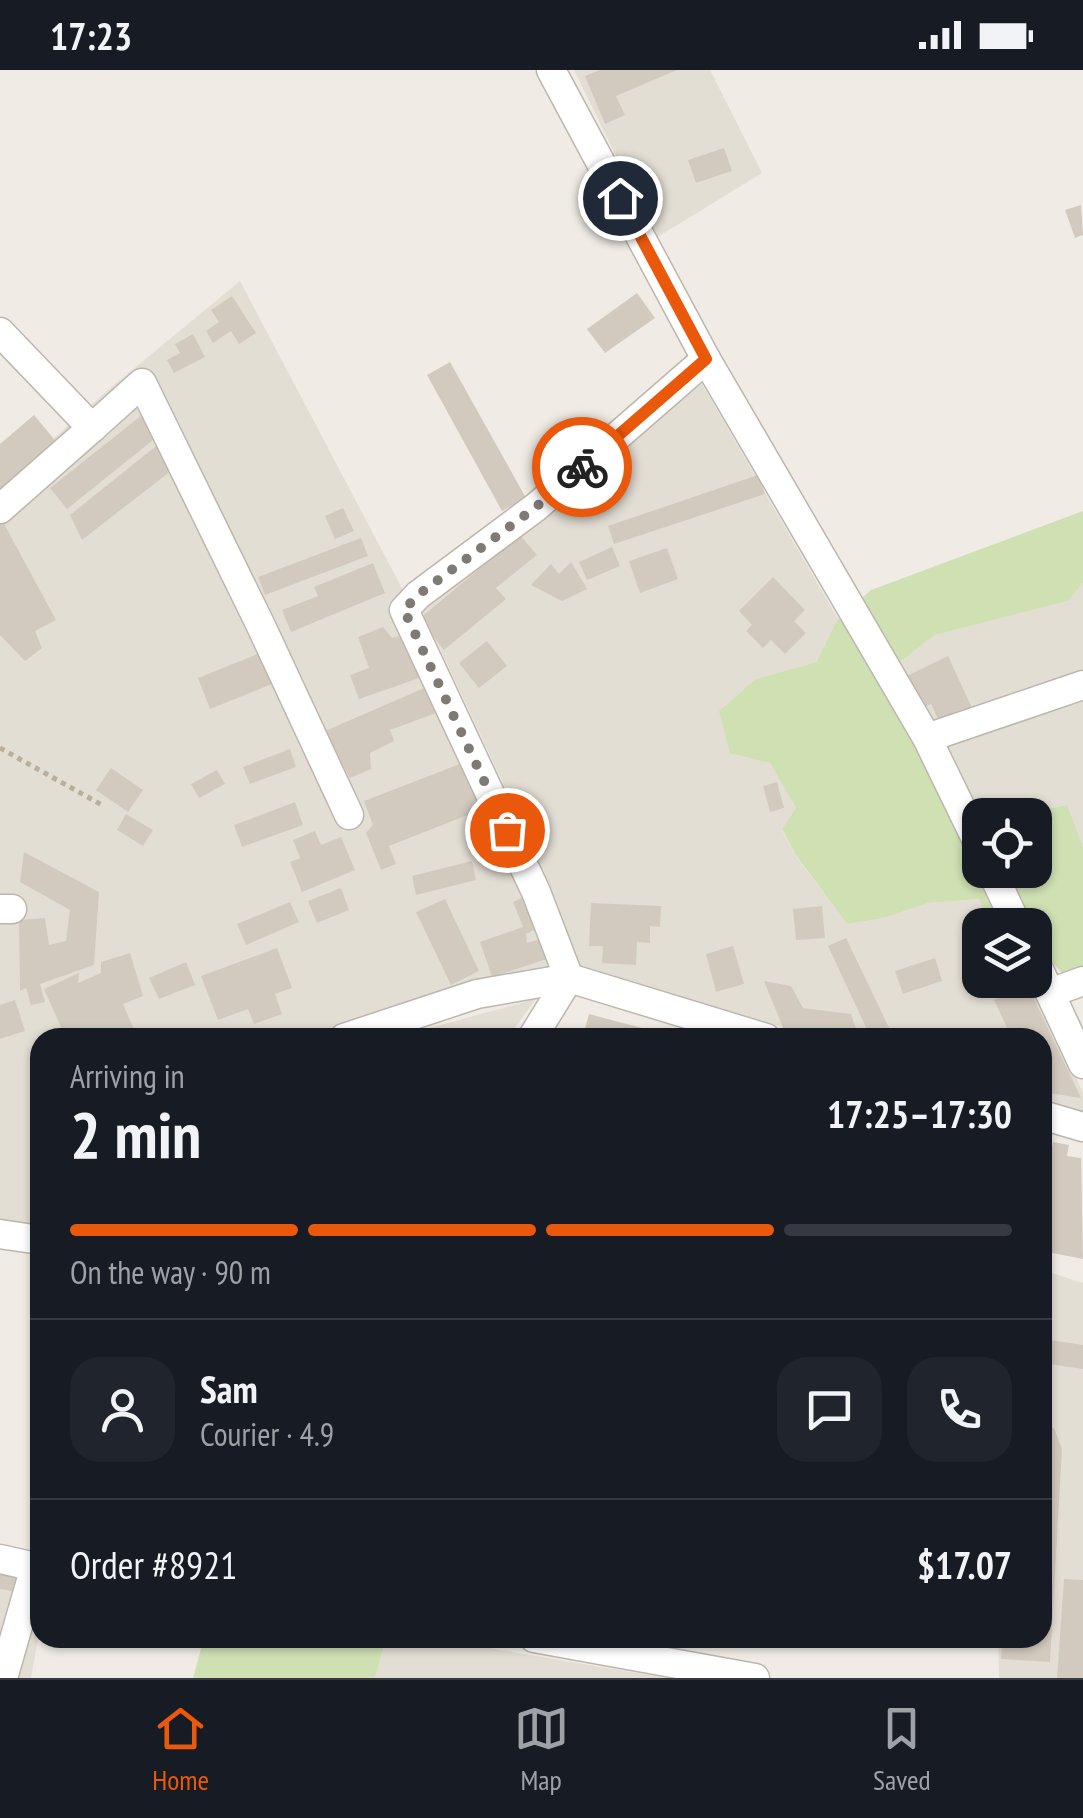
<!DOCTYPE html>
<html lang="en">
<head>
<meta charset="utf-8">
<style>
  body { margin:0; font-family:"PT Sans Narrow",sans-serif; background:#20242c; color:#f1f3f6; height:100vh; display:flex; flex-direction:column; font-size:38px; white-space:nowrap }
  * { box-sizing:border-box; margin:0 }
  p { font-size:32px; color:#9ea1a6 }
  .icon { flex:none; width:55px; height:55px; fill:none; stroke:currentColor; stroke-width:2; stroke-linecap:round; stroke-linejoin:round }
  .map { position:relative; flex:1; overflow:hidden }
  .panel { position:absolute; left:30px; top:958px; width:1022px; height:620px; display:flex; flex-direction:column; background:#171b24; border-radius:30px; box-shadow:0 2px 8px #0004 }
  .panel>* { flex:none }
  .buttons { position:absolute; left:962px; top:728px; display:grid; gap:20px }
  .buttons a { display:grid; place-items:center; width:90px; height:90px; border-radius:20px; background:#171b24; box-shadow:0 2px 8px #0004; font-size:50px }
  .pin { position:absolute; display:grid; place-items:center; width:85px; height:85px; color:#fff; margin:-42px; border:5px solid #fff; border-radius:50%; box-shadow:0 2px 10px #0007 }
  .courier { position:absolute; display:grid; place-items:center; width:100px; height:100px; margin:-50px; border:8px solid #ea580c; border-radius:50%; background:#fff; color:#222; box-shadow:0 2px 12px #0007 }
  .overview em { font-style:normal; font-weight:600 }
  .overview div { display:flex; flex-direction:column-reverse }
  .overview { display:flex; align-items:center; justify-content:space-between; height:170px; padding:0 40px }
  h1 { font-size:65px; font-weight:600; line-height:75px }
  .bar { display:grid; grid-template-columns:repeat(4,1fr); gap:15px 10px; align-content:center; height:120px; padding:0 40px }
  .bar i { height:12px; border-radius:8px; background:#363941 }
  .bar .on { background:#ea580c }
  .bar p { grid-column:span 4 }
  .line { display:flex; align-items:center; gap:25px; padding:0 40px; border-top:2px solid #363941 }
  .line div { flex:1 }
  .round { display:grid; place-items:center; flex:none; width:105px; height:105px; border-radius:30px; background:#20242c }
  .status { display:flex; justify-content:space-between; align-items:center; height:70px; padding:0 50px; background:#171b24; direction:ltr }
  .status svg { height:28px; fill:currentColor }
  .tabs { display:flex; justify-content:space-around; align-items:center; height:140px; border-top:2px solid #363941; background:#171b24; font-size:28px; color:#9ea1a6 }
  .tabs a { display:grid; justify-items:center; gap:5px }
  .tabs .on { color:#ea580c }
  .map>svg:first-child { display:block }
  .residential { fill:#e3ded4 }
  .green { fill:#cfe0b3 }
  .building { fill:#d3cabf }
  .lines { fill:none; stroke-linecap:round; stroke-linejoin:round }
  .street-casing { stroke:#bdb6ac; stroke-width:31 }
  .path { stroke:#baae9c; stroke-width:5; stroke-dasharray:5 5; stroke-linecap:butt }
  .street { stroke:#fff; stroke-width:28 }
  .done { stroke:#7f7a73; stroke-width:10; stroke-dasharray:0 18 }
  .route { stroke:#ea580c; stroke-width:12 }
</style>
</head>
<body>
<div class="status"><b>17:23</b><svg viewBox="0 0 49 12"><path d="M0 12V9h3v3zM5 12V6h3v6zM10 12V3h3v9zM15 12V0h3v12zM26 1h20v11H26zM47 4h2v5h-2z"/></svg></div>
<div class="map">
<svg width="1083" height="1608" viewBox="0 0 1083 1608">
  <rect width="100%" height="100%" fill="#f0ece5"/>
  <g class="residential">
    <polygon points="574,0 710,0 762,103 656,168"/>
    <polygon points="240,211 405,524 556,898 321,967 40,968 40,1158 0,1154 0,416 108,320"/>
    <polygon points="702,314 838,549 816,592 756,609 770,693 796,738 782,760 795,785 847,854 884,848 928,833 979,829 998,855 980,855 980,910 1033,910 1083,1023 1083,1045 1043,1033 1042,968 818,967 575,896 518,745 419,534"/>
    <polygon points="1083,513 1083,777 1066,735 1016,745 980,745 980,754 876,609 935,565 1068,531"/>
    <polygon points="536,929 508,967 396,967"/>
    <polygon points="1043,1200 1083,1213 1083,1608 999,1608 998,1568 1042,1568"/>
    <polygon points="0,1503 40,1511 40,1558 31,1608 0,1608"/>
    <polygon points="386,1568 430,1568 666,1608 375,1608"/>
  </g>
  <g class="green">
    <polygon points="1083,441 1083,513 1068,531 935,565 877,609 980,754 980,800 1035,800 1035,745 1016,745 1067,735 1083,777 1083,924 1045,885 1035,891 1035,855 991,855 979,829 928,833 884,848 847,854 795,784 782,759 796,738 770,693 730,683 719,641 756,609 816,592 838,549 871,520"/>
    <polygon points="204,1568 386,1568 375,1608 193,1608"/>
  </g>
  <g class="building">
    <polygon points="600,0 677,0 616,26 625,45 605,54 585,6"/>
    <polygon points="724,78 732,101 696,113 688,90"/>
    <polygon points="649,99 656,117 643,122 636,105"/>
    <polygon points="1081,135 1083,165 1075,168 1065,140"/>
    <polygon points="637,223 655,248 605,283 587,259"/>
    <polygon points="232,226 256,263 239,274 231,261 213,273 206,261 219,252 211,240"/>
    <polygon points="193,264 205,287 174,303 167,290 180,283 175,274"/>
    <polygon points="450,292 526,428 502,441 427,305"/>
    <polygon points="34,345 59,375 0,424 0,374"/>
    <polygon points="142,345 158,366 67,439 50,418"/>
    <polygon points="160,373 176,397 82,470 70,445"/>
    <polygon points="758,405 765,424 614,474 608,456"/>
    <polygon points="343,438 354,461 335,469 325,446"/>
    <polygon points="3,452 56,550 35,561 42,578 25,591 0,565 0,455"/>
    <polygon points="520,465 537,485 496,518 506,529 444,580 419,549"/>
    <polygon points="361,468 368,486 265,525 258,507"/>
    <polygon points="612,477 620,496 587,510 579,492"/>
    <polygon points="667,478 678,509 640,523 629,491"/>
    <polygon points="571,492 587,519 562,531 531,515 551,494 559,504"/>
    <polygon points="373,493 385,523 291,562 282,540 318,526 314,517"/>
    <polygon points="773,507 805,540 794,551 806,563 785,584 771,570 763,578 746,561 752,555 739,541"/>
    <polygon points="383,557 392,568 403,565 419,608 359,629 350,605 369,598 358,567"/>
    <polygon points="487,571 507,596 479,618 459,593"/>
    <polygon points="265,581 277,612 210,639 198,608"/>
    <polygon points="948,586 972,638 940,653 931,634 918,640 903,608"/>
    <polygon points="429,616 439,642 390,660 394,671 370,683 371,699 350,708 325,661"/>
    <polygon points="290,679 296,697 250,714 243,697"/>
    <polygon points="465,692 483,739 389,776 396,794 381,800 366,763 373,755 364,731"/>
    <polygon points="111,698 143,720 128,742 96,720"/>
    <polygon points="217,700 225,714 199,728 191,714"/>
    <polygon points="777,712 784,738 770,742 763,716"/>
    <polygon points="295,732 303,755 242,777 234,755"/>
    <polygon points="126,744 153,760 143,776 117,760"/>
    <polygon points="315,761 321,775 341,767 355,800 302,822 290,792 300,788 293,770"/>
    <polygon points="24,782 99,822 94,895 40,914 45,932 31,935 26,918 20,921 19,850 45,848 49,875 66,871 70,840 20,812"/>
    <polygon points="472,791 476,810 416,825 412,806"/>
    <polygon points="341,818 349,840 317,853 308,831"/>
    <polygon points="526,826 539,858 526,864 527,873 541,869 547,889 492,907 480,872 523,857 513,832"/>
    <polygon points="445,829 479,901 451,915 416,842"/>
    <polygon points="290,832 299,852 246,875 237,854"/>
    <polygon points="591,833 661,836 660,857 650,856 650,873 637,872 636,895 602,893 603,876 589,876"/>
    <polygon points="822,836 825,868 796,870 793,839"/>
    <polygon points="846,868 893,966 890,968 871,968 828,876"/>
    <polygon points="733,876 744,914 716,922 706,884"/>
    <polygon points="277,878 292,918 275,924 282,944 254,954 248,939 218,950 201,906"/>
    <polygon points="130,883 143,926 123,934 136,964 132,968 66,968 44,919 79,903 78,913 101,903 101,892"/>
    <polygon points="935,888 942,911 903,924 895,901"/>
    <polygon points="186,892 195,915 159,929 149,908"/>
    <polygon points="764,911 791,916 803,938 851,944 859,968 826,968 784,960"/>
    <polygon points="1027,914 1081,1028 1042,1022 1042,997 1046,997 1042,968 1030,968 1026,961 1012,968 994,930"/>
    <polygon points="15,930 25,961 0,969 0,935"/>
    <polygon points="589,944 672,966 672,968 583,966"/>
    <polygon points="1053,1072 1069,1075 1067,1086 1081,1088 1083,1189 1042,1181 1042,1133"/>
    <polygon points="1044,1269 1083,1275 1083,1299 1042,1293"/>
    <polygon points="1042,1356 1054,1358 1062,1379 1050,1592 1001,1589 1003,1568 1042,1568"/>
    <polygon points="0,1495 20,1499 16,1522 0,1519"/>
    <polygon points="1064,1509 1083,1510 1083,1608 1057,1608"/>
  </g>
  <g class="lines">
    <defs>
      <g id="street">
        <polyline points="551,0 706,289 927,668 980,777"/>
        <polyline points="0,262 92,358 142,313 261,556 349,745"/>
        <polyline points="0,439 92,358"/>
        <polyline points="927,668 1083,615"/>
        <polyline points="991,800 1017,855"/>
        <polyline points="0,839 12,839"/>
        <polyline points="1035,891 1083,994"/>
        <polyline points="569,908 536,822 404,540 418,525 536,437 706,289"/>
        <polyline points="1050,923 1083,911"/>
        <polyline points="344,968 477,924 569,908 766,968"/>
        <polyline points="532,968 569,908"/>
        <polyline points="1042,1045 1083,1057"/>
        <polyline points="0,1164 40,1170"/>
        <polyline points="0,1489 40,1498"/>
        <polyline points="534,1568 755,1608"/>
        <polyline points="3,1608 35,1497"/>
      </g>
    </defs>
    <use href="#street" class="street-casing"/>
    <polyline class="path" points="0,678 102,735"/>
    <use href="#street" class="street"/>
  </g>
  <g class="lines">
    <polyline class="done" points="507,760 404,540 418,525 536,437 582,397"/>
    <polyline class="route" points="582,397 706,289 620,128"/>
  </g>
</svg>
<div class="buttons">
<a><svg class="icon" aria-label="locate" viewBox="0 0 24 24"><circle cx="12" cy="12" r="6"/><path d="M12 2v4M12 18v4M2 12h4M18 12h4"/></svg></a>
<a><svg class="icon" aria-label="layers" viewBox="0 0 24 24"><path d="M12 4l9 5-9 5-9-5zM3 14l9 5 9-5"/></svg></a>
</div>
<div class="pin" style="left:507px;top:760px;background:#ea580c"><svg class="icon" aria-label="bag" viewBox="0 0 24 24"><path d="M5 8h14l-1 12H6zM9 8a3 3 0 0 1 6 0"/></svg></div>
<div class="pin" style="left:620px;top:128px;background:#1f2937"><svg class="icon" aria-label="home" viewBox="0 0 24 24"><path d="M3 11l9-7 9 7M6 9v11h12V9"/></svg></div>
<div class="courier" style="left:582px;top:397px"><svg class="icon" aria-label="bike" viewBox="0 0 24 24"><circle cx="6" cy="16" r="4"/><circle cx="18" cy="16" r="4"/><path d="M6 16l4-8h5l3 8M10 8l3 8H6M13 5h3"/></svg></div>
<section class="panel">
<div class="overview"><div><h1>2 min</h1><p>Arriving in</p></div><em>17:25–17:30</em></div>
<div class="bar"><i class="on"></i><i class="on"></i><i class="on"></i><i></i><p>On the way · 90 m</p></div>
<div class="line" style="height:180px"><a class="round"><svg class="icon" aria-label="person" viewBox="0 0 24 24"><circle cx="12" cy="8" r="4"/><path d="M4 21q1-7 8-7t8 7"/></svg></a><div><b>Sam</b><p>Courier · 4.9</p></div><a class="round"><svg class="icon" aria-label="chat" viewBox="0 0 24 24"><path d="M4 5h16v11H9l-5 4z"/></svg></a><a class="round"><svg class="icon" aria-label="phone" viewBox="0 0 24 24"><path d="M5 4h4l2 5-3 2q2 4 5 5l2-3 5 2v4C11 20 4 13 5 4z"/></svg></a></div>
<div class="line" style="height:130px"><div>Order #8921</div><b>$17.07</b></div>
</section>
</div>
<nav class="tabs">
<a class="on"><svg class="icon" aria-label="home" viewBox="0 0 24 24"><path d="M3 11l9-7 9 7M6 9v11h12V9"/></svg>Home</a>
<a><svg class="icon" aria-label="map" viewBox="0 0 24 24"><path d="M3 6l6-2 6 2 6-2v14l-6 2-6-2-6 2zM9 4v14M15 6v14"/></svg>Map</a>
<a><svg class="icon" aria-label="saved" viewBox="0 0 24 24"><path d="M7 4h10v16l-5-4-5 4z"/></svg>Saved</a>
</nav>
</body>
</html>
